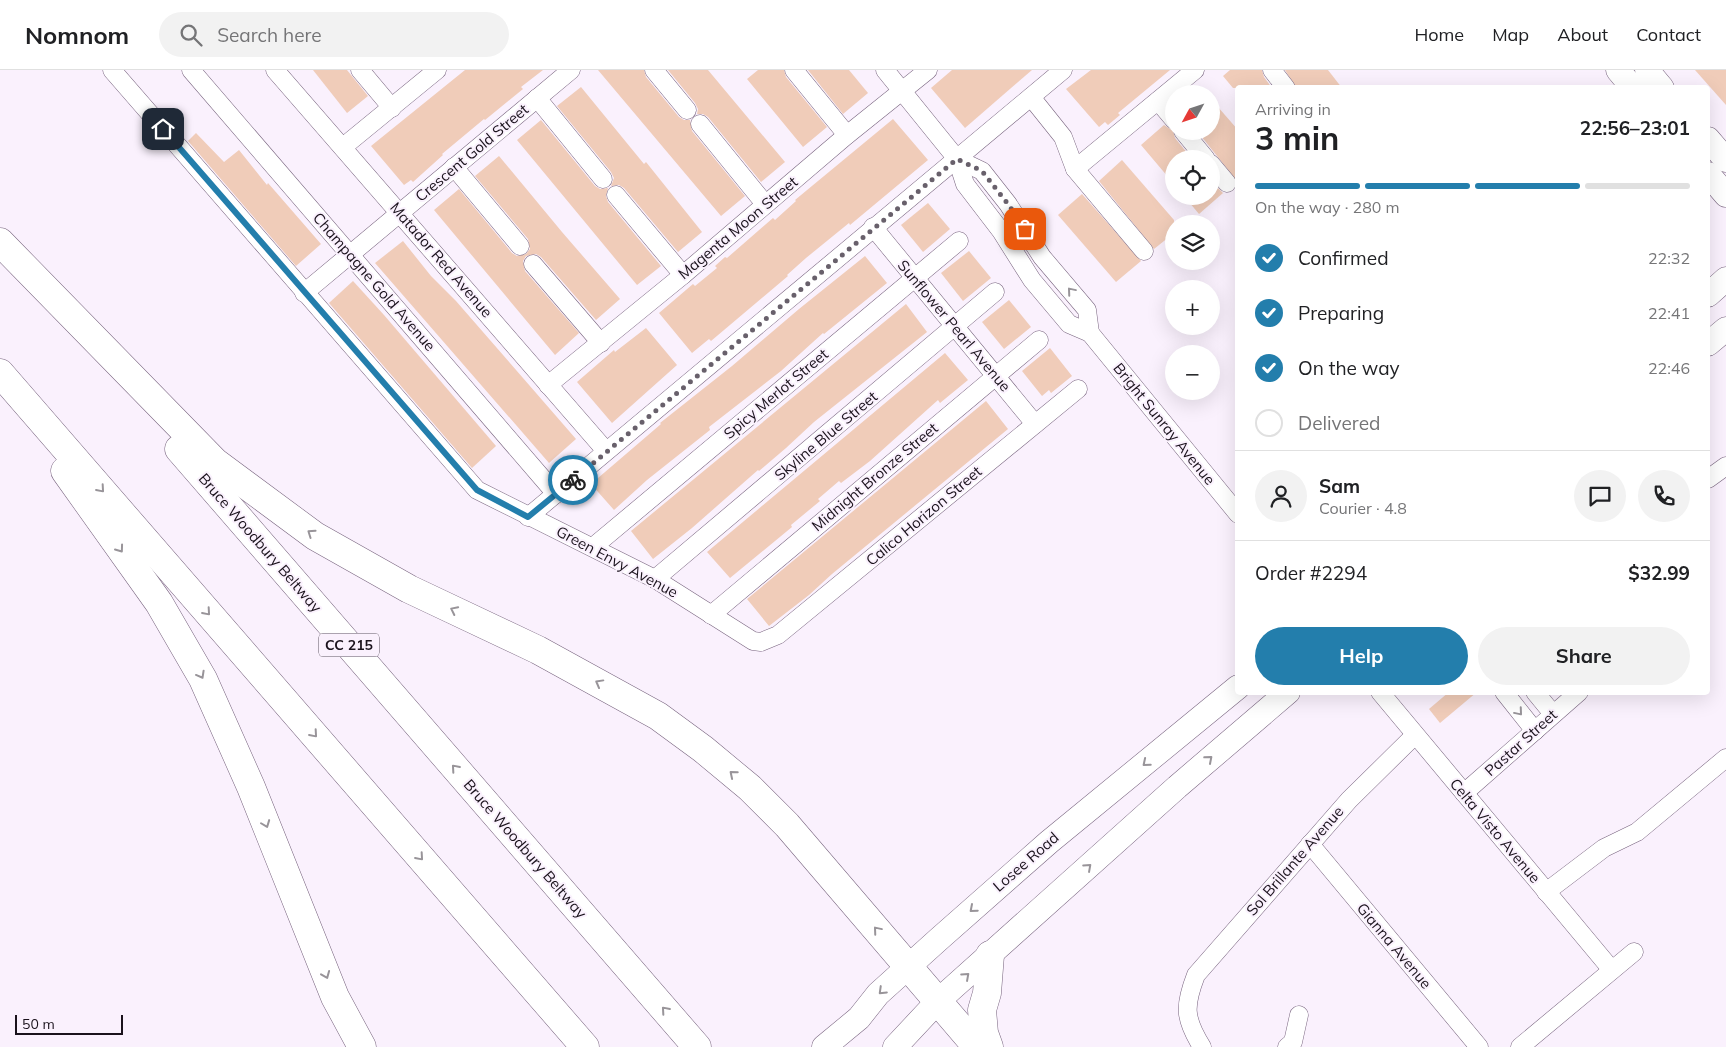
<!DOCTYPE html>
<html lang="en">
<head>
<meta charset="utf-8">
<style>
  body { margin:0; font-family:Mulish,sans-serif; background:#f2f2f2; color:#202124; height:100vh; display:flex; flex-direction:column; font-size:19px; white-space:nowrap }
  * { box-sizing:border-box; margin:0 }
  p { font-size:16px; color:#757577 }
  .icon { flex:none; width:28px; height:28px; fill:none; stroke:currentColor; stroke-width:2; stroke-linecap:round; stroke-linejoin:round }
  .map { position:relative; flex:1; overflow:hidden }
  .panel { position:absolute; left:1235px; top:15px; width:475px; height:610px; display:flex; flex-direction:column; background:#fff; border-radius:5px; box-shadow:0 5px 20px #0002 }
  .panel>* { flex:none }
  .needle { width:32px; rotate:230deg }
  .tools { position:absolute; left:1165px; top:15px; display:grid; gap:10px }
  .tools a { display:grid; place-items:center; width:55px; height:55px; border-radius:50%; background:#fff; box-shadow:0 5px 20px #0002; font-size:25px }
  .scale { position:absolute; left:15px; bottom:12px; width:108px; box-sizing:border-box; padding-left:5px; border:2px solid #1a121c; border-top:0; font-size:14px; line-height:18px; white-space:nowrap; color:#1a121c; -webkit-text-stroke:4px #faf1fd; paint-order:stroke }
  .pin { position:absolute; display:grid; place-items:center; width:42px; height:42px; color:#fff; margin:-21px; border-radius:10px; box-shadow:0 2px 8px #0006 }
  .courier { position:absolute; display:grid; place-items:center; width:50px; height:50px; margin:-25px; border:4px solid #237eac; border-radius:50%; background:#fff; color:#222; box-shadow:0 1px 6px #0007 }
  .overview em { font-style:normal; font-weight:700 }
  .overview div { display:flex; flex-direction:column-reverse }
  .overview { display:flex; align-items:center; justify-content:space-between; height:85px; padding:0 20px }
  h1 { font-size:32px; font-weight:700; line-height:38px }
  .bar { display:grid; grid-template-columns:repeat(4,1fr); gap:8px 5px; align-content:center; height:60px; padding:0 20px }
  .bar i { height:6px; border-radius:4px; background:#e0e0e0 }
  .bar .on { background:#237eac }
  .bar p { grid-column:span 4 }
  .line { display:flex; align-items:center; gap:12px; padding:0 20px; border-top:1px solid #e0e0e0 }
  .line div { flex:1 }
  .round { display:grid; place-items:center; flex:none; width:52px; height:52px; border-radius:26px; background:#f2f2f2 }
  ol { padding:0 20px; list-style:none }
  li { display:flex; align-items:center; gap:15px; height:55px }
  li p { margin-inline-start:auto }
  li .icon { padding:5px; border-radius:50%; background:#237eac; color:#fff; stroke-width:4 }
  li:last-child { color:#757577 }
  li i { width:28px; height:28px; border:2px solid #e0e0e0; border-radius:50% }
  .primary-button { display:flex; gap:10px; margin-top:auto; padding:10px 20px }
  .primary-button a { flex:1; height:58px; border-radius:30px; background:#237eac; color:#fff; font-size:20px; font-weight:700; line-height:58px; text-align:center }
  .primary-button a+a { background:#f2f2f2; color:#202124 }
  header { display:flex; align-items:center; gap:30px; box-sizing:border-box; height:70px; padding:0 25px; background:#fff; border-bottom:1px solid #e0e0e0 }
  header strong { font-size:24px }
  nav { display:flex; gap:28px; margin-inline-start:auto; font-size:18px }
  .search { width:350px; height:45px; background:#f2f2f2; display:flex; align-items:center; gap:12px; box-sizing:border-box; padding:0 18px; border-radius:28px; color:#757577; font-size:19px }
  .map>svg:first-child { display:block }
  .building { fill:#f0ccb9 }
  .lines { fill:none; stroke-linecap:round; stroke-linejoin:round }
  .street-casing { stroke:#77637e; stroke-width:19 }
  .secondary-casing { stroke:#77637e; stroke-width:25 }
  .highway-casing { stroke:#77637e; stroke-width:29 }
  .street { stroke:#fff; stroke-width:18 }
  .secondary { stroke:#fff; stroke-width:24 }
  .highway { stroke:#fff; stroke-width:28 }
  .oneway { stroke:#989499 }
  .done { stroke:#68606b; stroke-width:5; stroke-dasharray:0 9 }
  .route { stroke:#237eac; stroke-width:6 }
  .labels { text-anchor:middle; stroke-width:4; stroke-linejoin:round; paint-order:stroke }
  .shield { fill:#faf1fd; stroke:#5d5560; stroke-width:1 }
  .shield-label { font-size:14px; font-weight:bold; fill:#1a121c }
  .street-label { font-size:15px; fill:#1a121c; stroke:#faf1fd }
</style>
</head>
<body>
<header>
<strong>Nomnom</strong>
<div class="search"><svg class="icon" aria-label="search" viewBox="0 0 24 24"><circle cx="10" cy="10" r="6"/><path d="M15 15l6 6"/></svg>Search here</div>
<nav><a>Home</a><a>Map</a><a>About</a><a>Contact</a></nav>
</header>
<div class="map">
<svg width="1726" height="977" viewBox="0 0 1726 977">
  <rect width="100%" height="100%" fill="#faf1fd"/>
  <g class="building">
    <polygon points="313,0 347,0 368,26 347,43"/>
    <polygon points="465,0 543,0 521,17 523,19 507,32 485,50 484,49 442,84 443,85 413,112 411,110 404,115 371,76"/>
    <polygon points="598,0 644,0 646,7 679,47 684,50 690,50 692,61 745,126 721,146"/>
    <polygon points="668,0 708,0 785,92 761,112 708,47 703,44 697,44 698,39 695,33"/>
    <polygon points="758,0 784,0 786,7 827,57 803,77 747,9"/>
    <polygon points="808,0 849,0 868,23 843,44"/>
    <polygon points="952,0 1032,0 965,58 931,18"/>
    <polygon points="1091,0 1170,0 1118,43 1120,45 1108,55 1105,52 1099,57 1066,19"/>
    <polygon points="1230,0 1262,0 1264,7 1272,18 1233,18 1223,6"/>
    <polygon points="1285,0 1328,0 1342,18 1296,18"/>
    <polygon points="1695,0 1726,0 1726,35"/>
    <polygon points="581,17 644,94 646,92 702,162 678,182 624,118 619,115 611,116 614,108 611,102 557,36"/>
    <polygon points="1211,29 1238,60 1237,111 1197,61 1211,61"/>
    <polygon points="893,49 928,90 850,155 849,153 806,188 787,205 788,206 711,271 709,269 692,283 659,243 693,214 695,216 717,198 715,196 725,187 727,188 773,148 775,150 796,131 795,130"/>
    <polygon points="541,50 595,116 600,119 608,118 606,126 608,132 661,196 637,215 517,70"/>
    <polygon points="1164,55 1173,61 1175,68 1192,89 1174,89 1174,114 1141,75"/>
    <polygon points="196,63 224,92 239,80 267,115 268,113 321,174 296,196 188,71"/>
    <polygon points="499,86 562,162 620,229 596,250 541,187 536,184 526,186 523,191 525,201 579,263 555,285 434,140 459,119 512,183 517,186 526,184 530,179 528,169 475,106"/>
    <polygon points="1122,90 1174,150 1174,163 1154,179 1099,111"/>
    <polygon points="1211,111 1223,123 1199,144 1184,126 1211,126"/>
    <polygon points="1082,124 1141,191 1116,212 1058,145"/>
    <polygon points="928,133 950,159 923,182 901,155"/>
    <polygon points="403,171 431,206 456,231 576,369 549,393 375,193"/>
    <polygon points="969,181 991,208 963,231 941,203"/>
    <polygon points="865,186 887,213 824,264 823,263 781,301 709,357 710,360 647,410 614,440 591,414 661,354 660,353 732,296 799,239"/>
    <polygon points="353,211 384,245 496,376 472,398 329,233"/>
    <polygon points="1009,230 1031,257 1004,279 982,252"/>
    <polygon points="906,234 927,262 814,352 786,378 759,401 758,400 692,458 653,489 631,461"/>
    <polygon points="646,258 677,295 612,353 577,312 614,280 615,282"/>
    <polygon points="1050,278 1072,306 1051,323 1049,320 1042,326 1022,301"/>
    <polygon points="945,283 968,310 940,333 938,330 870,391 841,413 839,411 818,429 820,431 791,455 792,457 730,508 707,482"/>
    <polygon points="986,331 1008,359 832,504 809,525 769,556 747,529"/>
    <polygon points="1449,622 1477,622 1440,653 1429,639"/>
  </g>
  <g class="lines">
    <defs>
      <g id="street">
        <polyline points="112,0 477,420 655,509 753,571 761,572 778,565 1078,319"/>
        <polyline points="191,0 556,424"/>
        <polyline points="275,0 606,381"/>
        <polyline points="360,0 392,38"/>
        <polyline points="654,0 687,40"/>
        <polyline points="794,0 847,65"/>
        <polyline points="885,0 957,89 965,114 1001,161 1032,210 1069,254 1090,263 1238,444"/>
        <polyline points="1272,0 1286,18"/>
        <polyline points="1031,27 1063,67 1075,99 1144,181"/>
        <polyline points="537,28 603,109"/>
        <polyline points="1158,31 1174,50"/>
        <polyline points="700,54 765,134"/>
        <polyline points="1183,61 1206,89"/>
        <polyline points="343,77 437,0"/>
        <polyline points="957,89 982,101 1008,134 1042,187 1087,240 1090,263"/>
        <polyline points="1211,94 1227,113"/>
        <polyline points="454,97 520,176"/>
        <polyline points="1075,99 1195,0"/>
        <polyline points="616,125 683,205"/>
        <polyline points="873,157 1035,354"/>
        <polyline points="533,194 601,273"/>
        <polyline points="304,223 571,0"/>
        <polyline points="548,315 683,205 847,65 928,0"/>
        <polyline points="1708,409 1726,396"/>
        <polyline points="528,447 1063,0"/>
        <polyline points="593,477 959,171"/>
        <polyline points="655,509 995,222"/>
        <polyline points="711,545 1039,270"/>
        <polyline points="1380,622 1611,899"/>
        <polyline points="1504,622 1535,661"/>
        <polyline points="1535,622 1553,644"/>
        <polyline points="1464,723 1579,622"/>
        <polyline points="1310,774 1479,977"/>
        <polyline points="1546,822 1604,778 1637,762 1726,688"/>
        <path d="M1202 977C1184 948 1184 936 1196 905L1349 730 1415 665"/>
        <polyline points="1287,977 1293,972 1299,945"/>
        <polyline points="1520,977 1634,882"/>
      </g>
      <g id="secondary">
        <polyline points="1618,0 1633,18"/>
        <polyline points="1647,0 1662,18"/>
        <polyline points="1708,69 1726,90"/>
        <polyline points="1708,104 1726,125"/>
        <polyline points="1708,225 1726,209"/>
        <polyline points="1708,274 1726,259"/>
        <polyline points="824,977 859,948 878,924 939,869 1049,772 1238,617"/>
        <polyline points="895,977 938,931 1177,717 1288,622"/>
      </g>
      <g id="highway">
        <polyline points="0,172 215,392 315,466 409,519 538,580 658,646 703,679 750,718 787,755 977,977"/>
        <polyline points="0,303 585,977"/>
        <polyline points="179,379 697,977"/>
        <polyline points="65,401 159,533 203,609 251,717 335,927 362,977"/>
        <polyline points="989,977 984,963 982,940 987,923 990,885"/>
      </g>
    </defs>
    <use href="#street" class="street-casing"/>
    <use href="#secondary" class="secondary-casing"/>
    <use href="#highway" class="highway-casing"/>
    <use href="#street" class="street"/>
    <use href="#secondary" class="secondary"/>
    <use href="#highway" class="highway"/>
  </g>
  <defs><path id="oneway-chevron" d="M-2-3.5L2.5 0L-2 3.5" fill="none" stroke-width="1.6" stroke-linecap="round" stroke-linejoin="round" transform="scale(1.25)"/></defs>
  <g class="oneway">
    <use href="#oneway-chevron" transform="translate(1071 221) rotate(-130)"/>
    <use href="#oneway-chevron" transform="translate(101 419) rotate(49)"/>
    <use href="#oneway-chevron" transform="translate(311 463) rotate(-145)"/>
    <use href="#oneway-chevron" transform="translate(120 479) rotate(54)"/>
    <use href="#oneway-chevron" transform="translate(454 540) rotate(-154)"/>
    <use href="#oneway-chevron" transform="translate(207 542) rotate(49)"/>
    <use href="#oneway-chevron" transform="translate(201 605) rotate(61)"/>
    <use href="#oneway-chevron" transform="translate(599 613) rotate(-151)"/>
    <use href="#oneway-chevron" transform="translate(1519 642) rotate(50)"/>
    <use href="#oneway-chevron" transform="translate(314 664) rotate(49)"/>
    <use href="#oneway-chevron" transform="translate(1209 689) rotate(-41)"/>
    <use href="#oneway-chevron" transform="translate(1146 693) rotate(140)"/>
    <use href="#oneway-chevron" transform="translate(455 698) rotate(-131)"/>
    <use href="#oneway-chevron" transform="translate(733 704) rotate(-140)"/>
    <use href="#oneway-chevron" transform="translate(266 754) rotate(69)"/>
    <use href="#oneway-chevron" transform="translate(420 787) rotate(49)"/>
    <use href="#oneway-chevron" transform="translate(1088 797) rotate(-42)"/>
    <use href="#oneway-chevron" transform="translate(973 839) rotate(139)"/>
    <use href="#oneway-chevron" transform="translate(877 860) rotate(-130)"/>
    <use href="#oneway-chevron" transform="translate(326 905) rotate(68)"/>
    <use href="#oneway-chevron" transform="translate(966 906) rotate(-42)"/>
    <use href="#oneway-chevron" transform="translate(882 921) rotate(136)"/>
    <use href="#oneway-chevron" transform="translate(665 940) rotate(-131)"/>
  </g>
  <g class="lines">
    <polyline class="done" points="573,410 957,89 982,101 1008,134 1025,159"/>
    <polyline class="route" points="163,59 477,420 528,447 573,410"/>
  </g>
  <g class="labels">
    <rect class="shield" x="319" y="563.5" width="60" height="23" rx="4"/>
    <g class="shield-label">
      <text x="349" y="580">CC 215</text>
    </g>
    <g class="street-label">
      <text transform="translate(472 83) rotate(-40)" y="5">Crescent Gold Street</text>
      <text transform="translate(738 158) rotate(-40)" y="5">Magenta Moon Street</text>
      <text transform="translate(441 190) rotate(49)" y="5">Matador Red Avenue</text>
      <text transform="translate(374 212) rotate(49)" y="5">Champagne Gold Avenue</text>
      <text transform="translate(954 256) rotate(50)" y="5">Sunflower Pearl Avenue</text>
      <text transform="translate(776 324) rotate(-40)" y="5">Spicy Merlot Street</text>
      <text transform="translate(1164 354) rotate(51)" y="5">Bright Sunray Avenue</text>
      <text transform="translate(826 366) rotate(-40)" y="5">Skyline Blue Street</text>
      <text transform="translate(875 407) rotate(-40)" y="5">Midnight Bronze Street</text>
      <text transform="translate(924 446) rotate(-40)" y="5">Calico Horizon Street</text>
      <text transform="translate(260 473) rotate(49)" y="5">Bruce Woodbury Beltway</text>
      <text transform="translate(617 492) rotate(28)" y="5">Green Envy Avenue</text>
      <text transform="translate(1521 673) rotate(-42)" y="5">Pastar Street</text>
      <text transform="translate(1495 761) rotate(50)" y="5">Celta Visto Avenue</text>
      <text transform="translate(525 779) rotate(49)" y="5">Bruce Woodbury Beltway</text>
      <text transform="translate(1295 791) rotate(-49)" y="5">Sol Brillante Avenue</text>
      <text transform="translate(1026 792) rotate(-41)" y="5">Losee Road</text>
      <text transform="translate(1394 876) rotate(50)" y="5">Gianna Avenue</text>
    </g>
  </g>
</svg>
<div class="tools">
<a><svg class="needle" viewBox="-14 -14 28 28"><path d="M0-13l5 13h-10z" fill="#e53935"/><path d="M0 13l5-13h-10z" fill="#757577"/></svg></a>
<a><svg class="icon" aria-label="locate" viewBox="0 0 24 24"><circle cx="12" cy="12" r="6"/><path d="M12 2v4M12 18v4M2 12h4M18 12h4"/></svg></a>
<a><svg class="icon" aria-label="layers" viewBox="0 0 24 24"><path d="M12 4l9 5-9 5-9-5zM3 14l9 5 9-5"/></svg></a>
<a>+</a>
<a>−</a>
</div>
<div class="scale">50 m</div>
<div class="pin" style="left:1025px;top:159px;background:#ea580c"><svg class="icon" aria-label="bag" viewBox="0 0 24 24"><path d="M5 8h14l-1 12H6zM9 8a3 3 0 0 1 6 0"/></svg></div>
<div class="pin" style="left:163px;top:59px;background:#1f2937"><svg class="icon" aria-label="home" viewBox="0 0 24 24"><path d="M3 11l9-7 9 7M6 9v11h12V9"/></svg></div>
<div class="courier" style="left:573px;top:410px"><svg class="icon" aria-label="bike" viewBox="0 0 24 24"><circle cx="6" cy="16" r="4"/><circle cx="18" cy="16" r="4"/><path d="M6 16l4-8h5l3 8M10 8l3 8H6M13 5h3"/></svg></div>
<section class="panel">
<div class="overview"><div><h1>3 min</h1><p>Arriving in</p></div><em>22:56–23:01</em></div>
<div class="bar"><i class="on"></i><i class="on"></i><i class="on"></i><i></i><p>On the way · 280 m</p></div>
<ol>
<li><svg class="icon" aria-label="check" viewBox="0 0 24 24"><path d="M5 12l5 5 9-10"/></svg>Confirmed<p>22:32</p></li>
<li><svg class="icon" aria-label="check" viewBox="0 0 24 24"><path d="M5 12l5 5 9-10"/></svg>Preparing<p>22:41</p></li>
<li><svg class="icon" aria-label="check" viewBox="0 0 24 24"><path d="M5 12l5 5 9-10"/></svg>On the way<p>22:46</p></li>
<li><i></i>Delivered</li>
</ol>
<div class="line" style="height:90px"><a class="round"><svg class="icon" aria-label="person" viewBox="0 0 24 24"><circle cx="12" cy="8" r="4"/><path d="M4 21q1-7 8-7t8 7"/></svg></a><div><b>Sam</b><p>Courier · 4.8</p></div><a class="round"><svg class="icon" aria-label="chat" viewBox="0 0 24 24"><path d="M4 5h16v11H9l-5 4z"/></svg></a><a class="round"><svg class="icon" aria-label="phone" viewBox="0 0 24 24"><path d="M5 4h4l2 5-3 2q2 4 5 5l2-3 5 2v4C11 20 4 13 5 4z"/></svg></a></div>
<div class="line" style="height:65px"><div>Order #2294</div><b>$32.99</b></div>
<div class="primary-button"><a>Help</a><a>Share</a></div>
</section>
</div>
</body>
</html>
